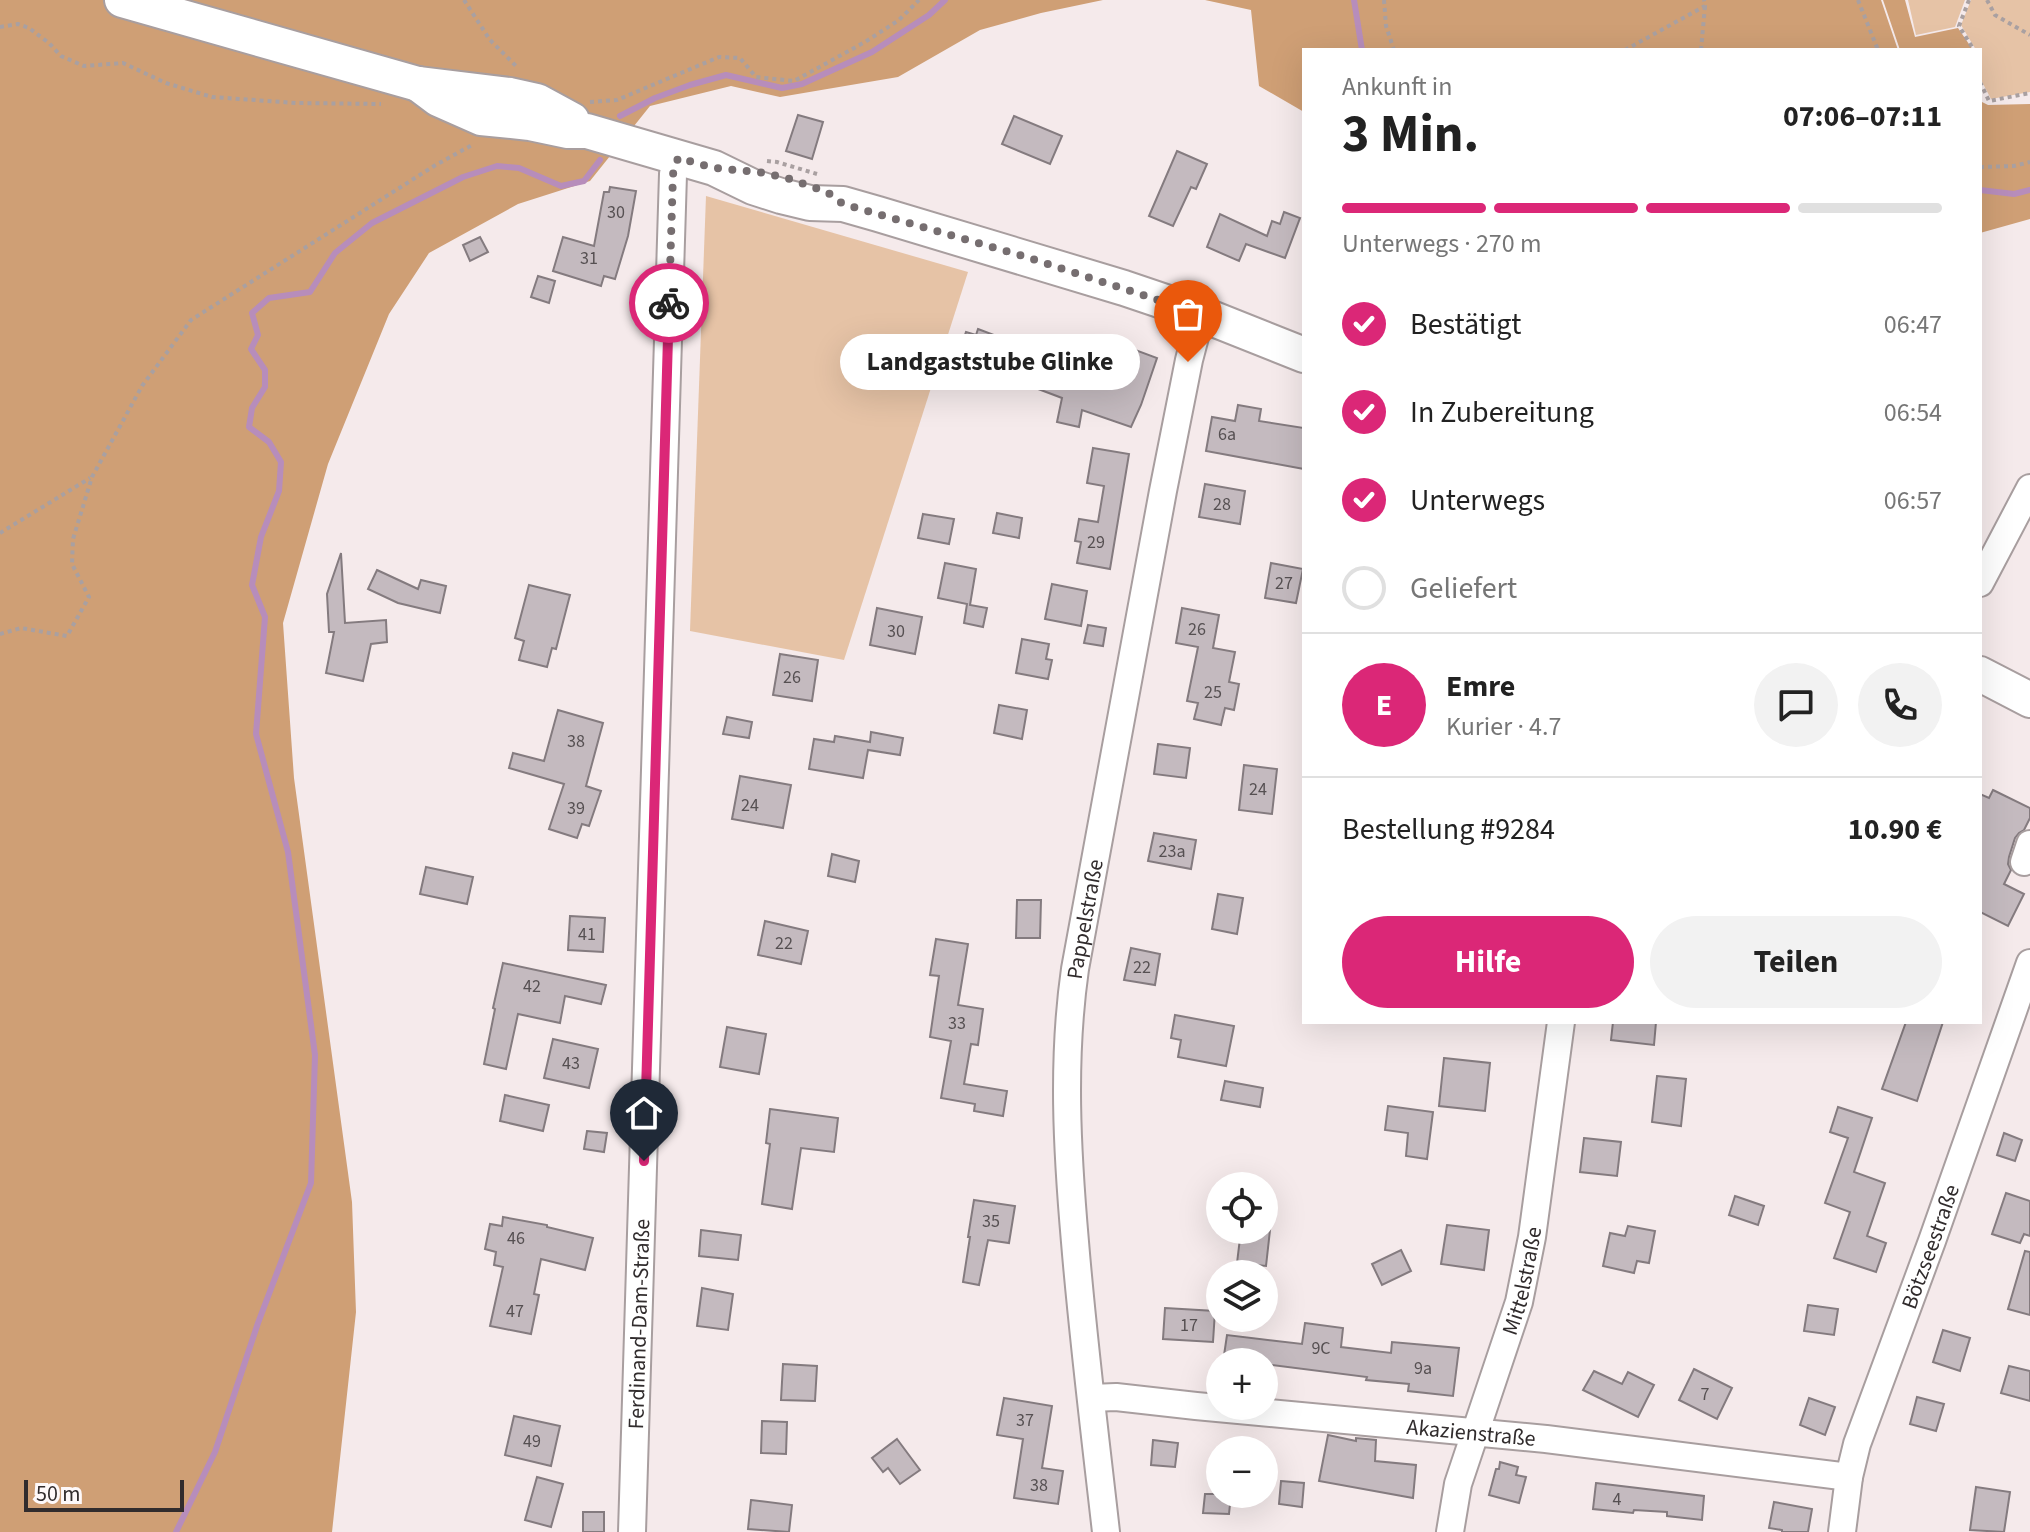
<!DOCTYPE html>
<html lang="de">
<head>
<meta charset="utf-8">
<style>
  body { margin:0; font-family:"Source Sans 3",sans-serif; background:#f2f2f2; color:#222; height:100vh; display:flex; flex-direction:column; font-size:30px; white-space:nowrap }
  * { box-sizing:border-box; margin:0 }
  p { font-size:26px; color:#767676 }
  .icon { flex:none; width:44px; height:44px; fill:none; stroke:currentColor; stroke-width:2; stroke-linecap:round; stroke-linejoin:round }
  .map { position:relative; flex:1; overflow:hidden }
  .sheet { position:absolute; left:1302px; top:48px; width:680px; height:976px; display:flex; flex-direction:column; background:#fff; border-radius:0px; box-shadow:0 8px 32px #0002 }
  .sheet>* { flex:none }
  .buttons { position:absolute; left:1206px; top:1172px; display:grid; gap:16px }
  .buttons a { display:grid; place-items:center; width:72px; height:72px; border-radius:50%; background:#fff; box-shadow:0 8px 32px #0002; font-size:40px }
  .scale { position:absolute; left:24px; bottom:20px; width:160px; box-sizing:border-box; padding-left:8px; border:4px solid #312c2d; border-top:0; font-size:22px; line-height:28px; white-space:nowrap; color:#312c2d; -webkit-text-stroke:6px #fef9fa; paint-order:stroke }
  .pin { position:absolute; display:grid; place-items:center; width:68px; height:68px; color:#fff; margin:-82px -34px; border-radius:50% 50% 50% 0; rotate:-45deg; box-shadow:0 0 8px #0007 }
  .pin .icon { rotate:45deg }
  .courier { position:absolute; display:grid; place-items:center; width:80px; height:80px; margin:-40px; border:6px solid #db2777; border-radius:50%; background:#fff; color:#222; box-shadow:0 2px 10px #0007 }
  .bubble { position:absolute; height:56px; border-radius:28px; background:#fff; box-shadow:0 8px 32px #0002; font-size:26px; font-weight:700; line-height:56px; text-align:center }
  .overview em { font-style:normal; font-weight:700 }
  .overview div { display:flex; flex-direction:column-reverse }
  .overview { display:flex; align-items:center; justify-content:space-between; height:136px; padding:0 40px }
  h1 { font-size:52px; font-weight:700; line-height:60px }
  .bar { display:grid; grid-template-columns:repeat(4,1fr); gap:12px 8px; align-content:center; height:96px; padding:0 40px }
  .bar i { height:10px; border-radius:6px; background:#e0e0e0 }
  .bar .current { background:#db2777 }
  .bar p { grid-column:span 4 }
  .line { display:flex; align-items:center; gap:20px; padding:0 40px; border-top:2px solid #e0e0e0 }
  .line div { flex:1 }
  .round { display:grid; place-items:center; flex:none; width:84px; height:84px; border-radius:42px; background:#f2f2f2 }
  ol { padding:0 40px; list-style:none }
  li { display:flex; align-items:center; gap:24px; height:88px }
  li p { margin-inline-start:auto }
  li .icon { padding:8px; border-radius:50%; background:#db2777; color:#fff; stroke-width:4 }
  li:last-child { color:#767676 }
  li i { width:44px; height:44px; border:4px solid #e0e0e0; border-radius:50% }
  .button { display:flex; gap:16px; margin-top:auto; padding:16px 40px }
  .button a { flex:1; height:92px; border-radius:48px; background:#db2777; color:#fff; font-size:32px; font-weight:700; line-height:92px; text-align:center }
  .button a+a { background:#f2f2f2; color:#222 }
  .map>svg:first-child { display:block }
  .green { fill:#e6c3a6 }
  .forest { fill:#cf9f75 }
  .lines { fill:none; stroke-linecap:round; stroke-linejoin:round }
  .stream { stroke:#b78dbb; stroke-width:6 }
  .building { fill:#c4babf; stroke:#847b7f; stroke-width:2 }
  .minor-casing { stroke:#a89e9f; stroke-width:30 }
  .major-casing { stroke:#a89e9f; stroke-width:38 }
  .path { stroke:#a9a0a1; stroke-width:4; stroke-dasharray:4 4; stroke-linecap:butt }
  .minor { stroke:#fff; stroke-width:26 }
  .major { stroke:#fff; stroke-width:34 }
  .done { stroke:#766e70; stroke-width:8; stroke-dasharray:0 14.4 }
  .route { stroke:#db2777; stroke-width:10 }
  .labels { text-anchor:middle; stroke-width:6; stroke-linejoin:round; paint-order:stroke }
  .number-label { font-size:18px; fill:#565052 }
  .street-label { font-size:22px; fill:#312c2d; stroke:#fef9fa }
</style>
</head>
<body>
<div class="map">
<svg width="2030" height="1532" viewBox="0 0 2030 1532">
  <rect width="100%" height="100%" fill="#f5eaeb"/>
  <g class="green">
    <polygon points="1908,0 1965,0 1955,27 1916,35"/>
    <polygon points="1971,0 2030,0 2030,92 1991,99 1980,78 1980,50 1976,50 1961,25"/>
    <polygon points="706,196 968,272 844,660 690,631"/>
  </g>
  <g class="forest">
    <polygon points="0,0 1103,0 1041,13 980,30 898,77 780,97 731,86 650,106 590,181 518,204 429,253 389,314 328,464 283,623 294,778 352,1202 356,1312 332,1532 0,1532"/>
    <polygon points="1205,0 1881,0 1898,50 1304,50 1304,112 1259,86 1251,10"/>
    <polygon points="1883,0 1905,0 1915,37 1958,28 1973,50 1900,50"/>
    <polygon points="1980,101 1988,105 2030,104 2030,219 1980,233"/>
  </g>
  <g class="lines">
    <g class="stream">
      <polyline points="1354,0 1362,50"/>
      <polyline points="620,116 655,98 690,85 726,75 782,88 802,84 872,52 929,15 945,0"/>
      <polyline points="1980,190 2014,194 2030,190"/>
      <polyline points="176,1532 215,1452 258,1323 311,1183 315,1055 288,852 256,734 265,617 252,585 261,537 279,491 281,462 269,442 249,427 252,408 265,387 265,370 251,349 258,335 252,313 269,298 310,292 335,253 372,223 463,177 497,166 519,168 561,186 584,181 600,160"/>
    </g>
  </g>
  <g class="building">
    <polygon points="798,115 823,122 812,159 786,151"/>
    <polygon points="1014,116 1062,136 1050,164 1002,144"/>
    <polygon points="1177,151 1207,164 1196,189 1191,187 1173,226 1149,216"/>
    <polygon points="610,187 636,191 628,236 615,279 604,276 601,286 553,271 563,237 594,246 604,192 609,192"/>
    <polygon points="1284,212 1300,218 1285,258 1246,244 1239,261 1207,247 1220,214 1267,236 1272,221 1280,224"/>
    <polygon points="480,237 488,252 470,261 463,245"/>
    <polygon points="538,276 555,281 549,303 531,297"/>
    <polygon points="978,329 1002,338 998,350 1039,365 1041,357 1096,376 1100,365 1114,370 1122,345 1157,358 1141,405 1131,427 1082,410 1079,427 1057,422 1062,398 1017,381 1018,377 958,355 966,332 976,335"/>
    <polygon points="1238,405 1261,409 1259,421 1304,428 1304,469 1206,451 1212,417 1235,421"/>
    <polygon points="1093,448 1129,454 1110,569 1077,563 1081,542 1075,541 1079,519 1098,522 1104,486 1087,483"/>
    <polygon points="1205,484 1245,491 1240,524 1199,517"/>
    <polygon points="997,513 1022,518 1019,538 993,533"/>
    <polygon points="923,514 954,519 949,544 918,538"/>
    <polygon points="341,553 345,623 386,620 387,642 371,644 363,681 326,673 334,632 329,632 327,594"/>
    <polygon points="945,563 976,569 970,605 987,608 983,627 964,623 967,604 938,598"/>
    <polygon points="1271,563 1303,569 1296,603 1265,598"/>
    <polygon points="377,570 418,589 421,580 446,586 440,613 398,603 368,589"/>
    <polygon points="1052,584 1087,591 1081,626 1045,619"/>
    <polygon points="529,585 570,595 556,649 552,648 547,667 519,660 524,641 515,638"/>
    <polygon points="877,608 922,617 915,654 870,645"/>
    <polygon points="1182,608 1219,615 1213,648 1235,652 1229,682 1239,684 1234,710 1225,708 1221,725 1194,719 1198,703 1187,701 1198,647 1176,643"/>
    <polygon points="1088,625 1106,628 1103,646 1084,643"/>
    <polygon points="1022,639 1049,644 1046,659 1052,660 1048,679 1016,673"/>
    <polygon points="780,654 818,660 812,701 773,695"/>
    <polygon points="999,705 1027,710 1022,739 994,733"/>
    <polygon points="558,710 603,723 586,786 601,791 589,826 582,824 577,838 549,829 564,784 509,768 513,753 544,761"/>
    <polygon points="727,717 752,722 749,738 723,734"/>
    <polygon points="871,732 903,738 900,755 868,750 863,778 809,769 814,739 834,742 835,736 870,742"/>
    <polygon points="1158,744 1190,748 1186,778 1154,774"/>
    <polygon points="1244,765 1277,769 1272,814 1239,810"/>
    <polygon points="740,776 791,785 783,828 732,819"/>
    <polygon points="1993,790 2030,808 2030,818 2024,830 2019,833 2015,838 2009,857 2008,864 2011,870 2004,884 2024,894 2008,926 1980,912 1980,794 1989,798"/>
    <polygon points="1154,833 1196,840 1191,869 1148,861"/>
    <polygon points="832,854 859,861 855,882 828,876"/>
    <polygon points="426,867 473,877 467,904 420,894"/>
    <polygon points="1218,894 1243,898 1237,934 1212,929"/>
    <polygon points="1017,900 1041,900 1040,938 1016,938"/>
    <polygon points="570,916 605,918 603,952 568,950"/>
    <polygon points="765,921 808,931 801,964 758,955"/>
    <polygon points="936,939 968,944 958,1005 983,1009 978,1045 971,1044 964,1084 1007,1091 1003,1116 974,1111 975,1104 941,1098 951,1041 930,1037 939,976 930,975"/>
    <polygon points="1131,948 1160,954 1155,985 1124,980"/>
    <polygon points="503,963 606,985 601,1004 565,996 560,1023 518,1014 506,1069 484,1064 495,1009 493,1008"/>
    <polygon points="1175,1015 1234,1026 1226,1066 1178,1057 1181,1040 1171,1038"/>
    <polygon points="1613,1022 1656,1022 1654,1045 1611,1040"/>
    <polygon points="1906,1022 1943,1022 1917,1101 1882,1089"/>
    <polygon points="727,1027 766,1034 759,1074 720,1067"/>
    <polygon points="553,1039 598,1049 589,1088 544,1078"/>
    <polygon points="1444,1058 1490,1063 1485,1111 1439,1106"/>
    <polygon points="1657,1076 1686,1079 1681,1126 1652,1122"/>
    <polygon points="1225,1081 1263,1088 1260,1107 1221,1100"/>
    <polygon points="505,1095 549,1105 543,1131 500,1121"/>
    <polygon points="1388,1106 1433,1112 1427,1159 1406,1156 1408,1133 1385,1130"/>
    <polygon points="1838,1107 1872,1118 1854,1172 1885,1183 1867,1236 1886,1243 1876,1272 1834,1258 1850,1212 1825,1203 1848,1138 1830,1132"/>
    <polygon points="770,1109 838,1118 834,1152 801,1148 792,1209 762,1204 770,1144 766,1143"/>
    <polygon points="587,1131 607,1133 604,1152 584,1149"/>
    <polygon points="2004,1133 2022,1140 2015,1161 1997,1155"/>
    <polygon points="1584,1138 1621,1142 1617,1176 1580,1172"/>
    <polygon points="2006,1193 2030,1201 2030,1236 2024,1234 2020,1243 1992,1234"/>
    <polygon points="1735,1196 1764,1206 1758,1225 1729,1215"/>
    <polygon points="974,1200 1015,1206 1009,1243 988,1240 979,1285 963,1282 970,1237 968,1237"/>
    <polygon points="503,1217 547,1225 547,1227 593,1238 585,1270 541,1259 534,1294 539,1295 531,1334 490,1326 503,1267 494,1265 496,1252 485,1249 490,1224 502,1226"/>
    <polygon points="1447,1225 1489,1230 1484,1270 1441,1264"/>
    <polygon points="1628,1226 1655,1231 1649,1263 1637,1261 1634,1273 1603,1266 1610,1233 1625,1236"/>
    <polygon points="701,1230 741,1235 738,1260 699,1256"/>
    <polygon points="1241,1230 1270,1230 1266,1266 1237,1263"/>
    <polygon points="1401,1250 1411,1271 1382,1285 1372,1264"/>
    <polygon points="2025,1251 2030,1252 2030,1315 2008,1309"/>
    <polygon points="702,1288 733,1294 728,1330 697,1326"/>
    <polygon points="1808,1305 1838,1309 1834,1335 1804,1331"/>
    <polygon points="1165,1308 1215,1311 1213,1342 1163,1339"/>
    <polygon points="1305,1323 1343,1328 1341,1347 1391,1353 1392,1342 1459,1348 1453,1396 1408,1391 1409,1384 1366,1380 1367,1377 1264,1364 1264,1362 1223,1362 1227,1335 1302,1344"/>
    <polygon points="1943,1330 1970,1338 1960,1371 1933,1362"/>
    <polygon points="783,1364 817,1366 815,1401 781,1400"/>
    <polygon points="2009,1366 2030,1371 2030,1401 2001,1393"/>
    <polygon points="1694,1369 1732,1388 1717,1419 1679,1400"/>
    <polygon points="1594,1371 1622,1384 1628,1372 1654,1385 1638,1417 1583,1390"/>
    <polygon points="1917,1397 1944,1404 1936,1431 1910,1424"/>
    <polygon points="1004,1398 1052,1406 1042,1468 1063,1471 1058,1504 1014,1498 1023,1439 997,1435"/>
    <polygon points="1809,1398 1835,1407 1825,1435 1800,1425"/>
    <polygon points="514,1416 560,1426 551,1466 505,1455"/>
    <polygon points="762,1421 787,1422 786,1454 761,1453"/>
    <polygon points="1328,1435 1356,1441 1356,1438 1376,1440 1375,1461 1416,1465 1413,1498 1319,1481"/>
    <polygon points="897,1439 920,1470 900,1484 888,1468 883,1472 872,1458"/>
    <polygon points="1153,1440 1178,1443 1175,1467 1151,1465"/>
    <polygon points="1500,1462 1518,1467 1516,1475 1526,1477 1519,1503 1489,1495 1496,1469 1499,1469"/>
    <polygon points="537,1477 563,1484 551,1527 525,1520"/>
    <polygon points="1281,1481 1304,1483 1302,1507 1279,1504"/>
    <polygon points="1596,1483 1704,1496 1702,1520 1667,1516 1667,1512 1634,1510 1633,1513 1593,1509"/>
    <polygon points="1976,1487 2010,1492 2004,1532 1970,1530"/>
    <polygon points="1205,1494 1231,1494 1229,1514 1203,1513"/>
    <polygon points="751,1500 792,1505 789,1532 748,1529"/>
    <polygon points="1774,1502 1812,1509 1808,1532 1782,1532 1782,1530 1769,1528"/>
    <rect x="583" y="1512" width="21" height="20"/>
  </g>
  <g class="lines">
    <defs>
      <g id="minor">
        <polyline points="1980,583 2030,488"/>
        <polyline points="2024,862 2030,844"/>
        <path id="s1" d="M1091 1398 1116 1397 1196 1406 1546 1439 1849 1477"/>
        <path id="s2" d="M632 1532 673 174 678 158"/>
        <path id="s3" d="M1106 1532C1095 1435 1083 1339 1075 1242 1067 1150 1062 1060 1075 969L1163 491 1189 360 1201 314"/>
        <path id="s4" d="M1450 1532 1458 1484 1519 1302 1532 1237 1561 1022"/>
        <path id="s5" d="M1842 1532 1849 1477 1857 1444 1932 1241 2030 963"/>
      </g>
      <g id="major">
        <polyline points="122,0 418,84 510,95 537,101 572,120"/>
        <polyline points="418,84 438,99 481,118 530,123 568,131 587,131 714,168 753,187 781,196 810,203 843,204 878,214 1124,288 1201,314 1304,355"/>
        <polyline points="1980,674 2030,700"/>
      </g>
    </defs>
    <use href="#minor" class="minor-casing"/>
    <use href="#major" class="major-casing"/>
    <g class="path">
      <polyline points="464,0 490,40 517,67"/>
      <polyline points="1384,0 1386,26 1394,50"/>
      <polyline points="1858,0 1878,50"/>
      <polyline points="1969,0 1959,26 1974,50"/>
      <polyline points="1987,0 1995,15 2030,35"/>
      <polyline points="0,27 18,24 29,28 49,43 61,56 84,66 123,63 166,83 212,97 296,103 381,104"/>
      <polyline points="1625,50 1705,6 1704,0"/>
      <polyline points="1701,50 1705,6"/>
      <polyline points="1980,82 1989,101 2030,93"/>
      <polyline points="590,102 617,100 719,57 740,58 756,77 794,81 865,42 899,20 919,0"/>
      <polyline points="767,161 777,162 817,174"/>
      <polyline points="1980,167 2014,166 2030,162"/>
      <polyline points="0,533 90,478"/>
      <polyline points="0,634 21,628 67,636 89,597 72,564 73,539 92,477 142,386 191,320 434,166 472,145"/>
    </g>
    <use href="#minor" class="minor"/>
    <use href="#major" class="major"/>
  </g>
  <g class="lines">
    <polyline class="done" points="669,303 673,174 678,158 714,168 759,172 787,178 827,192 843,204 1020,255 1201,314 1188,362"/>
    <polyline class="route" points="644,1161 669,303"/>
  </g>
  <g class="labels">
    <g class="number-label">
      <text x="616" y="218">30</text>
      <text x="589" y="264">31</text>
      <text x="1227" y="440">6a</text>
      <text x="1222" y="510">28</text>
      <text x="1096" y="548">29</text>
      <text x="1284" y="589">27</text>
      <text x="1197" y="635">26</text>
      <text x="896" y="637">30</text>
      <text x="792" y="683">26</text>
      <text x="1213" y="698">25</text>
      <text x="576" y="747">38</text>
      <text x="1258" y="795">24</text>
      <text x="750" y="811">24</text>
      <text x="576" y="814">39</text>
      <text x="1172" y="857">23a</text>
      <text x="587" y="940">41</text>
      <text x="784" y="949">22</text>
      <text x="1142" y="973">22</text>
      <text x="532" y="992">42</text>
      <text x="957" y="1029">33</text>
      <text x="571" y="1069">43</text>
      <text x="991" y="1227">35</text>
      <text x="516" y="1244">46</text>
      <text x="515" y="1317">47</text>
      <text x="1189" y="1331">17</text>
      <text x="1321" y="1354">9C</text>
      <text x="1423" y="1374">9a</text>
      <text x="1705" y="1400">7</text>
      <text x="1025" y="1426">37</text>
      <text x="532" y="1447">49</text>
      <text x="1039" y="1491">38</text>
      <text x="1617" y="1505">4</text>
    </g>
    <g class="street-label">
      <text dy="8" stroke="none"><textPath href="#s3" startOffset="616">Pappelstraße</textPath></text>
      <text dy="8" stroke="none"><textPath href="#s5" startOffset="300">Bötzseestraße</textPath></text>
      <text dy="8" stroke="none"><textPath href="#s4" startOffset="262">Mittelstraße</textPath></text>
      <text dy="8" stroke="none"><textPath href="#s2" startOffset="208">Ferdinand-Dam-Straße</textPath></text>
      <text dy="8" stroke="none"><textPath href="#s1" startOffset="382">Akazienstraße</textPath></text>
    </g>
  </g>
</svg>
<div class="buttons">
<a><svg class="icon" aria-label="locate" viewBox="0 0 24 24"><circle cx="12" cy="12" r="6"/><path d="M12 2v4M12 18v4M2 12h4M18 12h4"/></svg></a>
<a><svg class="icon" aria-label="layers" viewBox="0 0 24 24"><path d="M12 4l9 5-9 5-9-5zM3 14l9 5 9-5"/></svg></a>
<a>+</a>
<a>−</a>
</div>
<div class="scale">50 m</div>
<div class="pin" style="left:1188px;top:362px;background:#ea580c"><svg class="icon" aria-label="bag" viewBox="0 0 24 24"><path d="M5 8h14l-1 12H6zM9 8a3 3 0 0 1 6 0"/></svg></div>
<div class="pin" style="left:644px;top:1161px;background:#1f2937"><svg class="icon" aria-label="home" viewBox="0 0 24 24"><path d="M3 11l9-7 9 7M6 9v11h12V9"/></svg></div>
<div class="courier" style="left:669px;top:303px"><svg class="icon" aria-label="bike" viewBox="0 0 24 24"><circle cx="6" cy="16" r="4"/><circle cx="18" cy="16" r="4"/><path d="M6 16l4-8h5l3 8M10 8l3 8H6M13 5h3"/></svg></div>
<div class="bubble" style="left:840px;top:334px;width:300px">Landgaststube Glinke</div>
<section class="sheet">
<div class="overview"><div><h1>3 Min.</h1><p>Ankunft in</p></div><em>07:06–07:11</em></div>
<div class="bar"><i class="current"></i><i class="current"></i><i class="current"></i><i></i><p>Unterwegs · 270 m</p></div>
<ol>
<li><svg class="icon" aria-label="check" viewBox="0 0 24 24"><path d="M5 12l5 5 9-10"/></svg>Bestätigt<p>06:47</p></li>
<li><svg class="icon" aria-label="check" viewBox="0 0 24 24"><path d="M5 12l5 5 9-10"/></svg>In Zubereitung<p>06:54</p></li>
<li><svg class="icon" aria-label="check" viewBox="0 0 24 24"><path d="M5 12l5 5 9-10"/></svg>Unterwegs<p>06:57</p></li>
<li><i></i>Geliefert</li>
</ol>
<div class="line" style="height:144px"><b class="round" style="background:#db2777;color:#fff">E</b><div><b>Emre</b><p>Kurier · 4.7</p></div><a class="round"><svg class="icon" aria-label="chat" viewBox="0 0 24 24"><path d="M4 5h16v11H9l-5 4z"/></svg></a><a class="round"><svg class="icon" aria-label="phone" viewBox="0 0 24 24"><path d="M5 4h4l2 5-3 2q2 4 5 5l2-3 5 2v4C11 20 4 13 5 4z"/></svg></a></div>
<div class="line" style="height:104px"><div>Bestellung #9284</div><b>10.90 €</b></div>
<div class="button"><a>Hilfe</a><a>Teilen</a></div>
</section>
</div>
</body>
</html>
